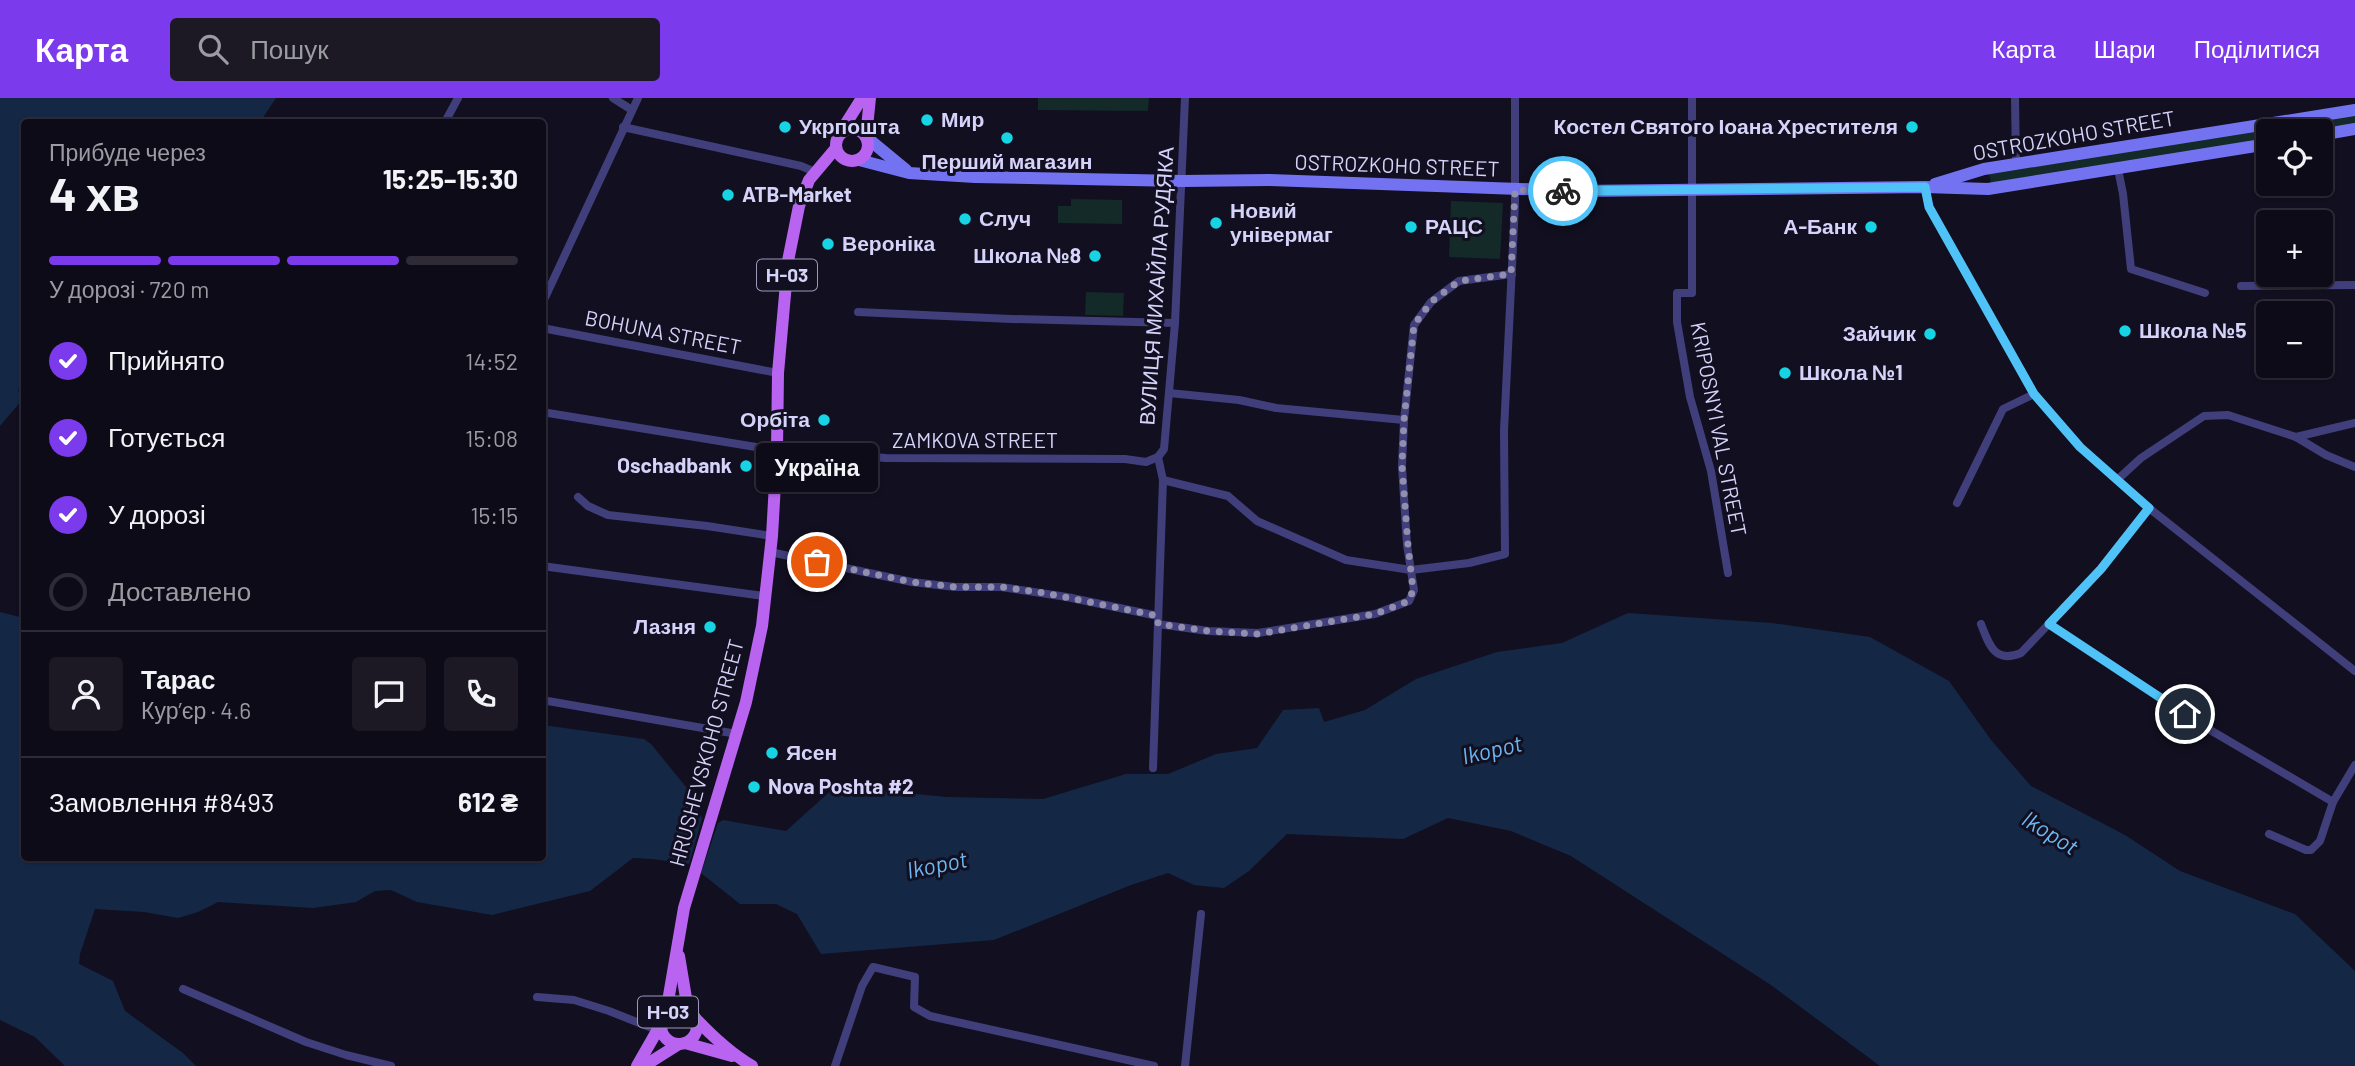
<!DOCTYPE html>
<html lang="uk">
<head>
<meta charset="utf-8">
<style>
  body { margin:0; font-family:Barlow,sans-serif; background:#1c1925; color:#f1f3f6; height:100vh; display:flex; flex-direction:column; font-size:26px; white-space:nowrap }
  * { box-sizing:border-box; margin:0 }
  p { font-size:23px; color:#9b9ba2 }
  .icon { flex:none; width:38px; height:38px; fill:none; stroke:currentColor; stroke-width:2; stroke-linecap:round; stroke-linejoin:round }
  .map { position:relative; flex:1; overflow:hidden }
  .panel { position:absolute; left:21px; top:21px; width:525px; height:742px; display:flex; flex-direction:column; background:#0e0b18; border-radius:7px; box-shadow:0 2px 5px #0004,0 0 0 2px #2e2b37 }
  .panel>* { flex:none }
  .fabs { position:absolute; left:2256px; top:21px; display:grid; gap:14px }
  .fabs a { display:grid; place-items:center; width:77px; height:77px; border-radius:7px; background:#0e0b18; box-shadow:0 2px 5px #0004,0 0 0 2px #2e2b37; font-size:35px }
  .pin { position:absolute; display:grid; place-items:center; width:60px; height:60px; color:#fff; margin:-30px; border:4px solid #fff; border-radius:50%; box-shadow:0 2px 7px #0007 }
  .courier { position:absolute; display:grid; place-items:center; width:70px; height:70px; margin:-35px; border:5px solid #4fc3f7; border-radius:50%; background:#fff; color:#222; box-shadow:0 2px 9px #0007 }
  .bubble { position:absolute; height:49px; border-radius:7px; background:#0e0b18; box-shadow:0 2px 5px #0004,0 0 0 2px #2e2b37; font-size:23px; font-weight:700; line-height:49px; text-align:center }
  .overview em { font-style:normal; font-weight:700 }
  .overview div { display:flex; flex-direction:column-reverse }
  .overview { display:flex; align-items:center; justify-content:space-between; height:119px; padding:0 28px }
  h1 { font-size:46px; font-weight:700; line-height:52px }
  .bar { display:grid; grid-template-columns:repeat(4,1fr); gap:10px 7px; align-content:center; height:84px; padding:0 28px }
  .bar i { height:9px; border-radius:5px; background:#2e2b37 }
  .bar .on { background:#7c3aed }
  .bar p { grid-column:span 4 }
  .line { display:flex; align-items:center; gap:18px; padding:0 28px; border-top:2px solid #2e2b37 }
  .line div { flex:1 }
  .round { display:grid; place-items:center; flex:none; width:74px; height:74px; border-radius:7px; background:#1c1925 }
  ol { padding:0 28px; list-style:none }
  li { display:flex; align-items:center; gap:21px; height:77px }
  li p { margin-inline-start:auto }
  li .icon { padding:7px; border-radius:50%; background:#7c3aed; color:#fff; stroke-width:4 }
  li:last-child { color:#9b9ba2 }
  li i { width:38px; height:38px; border:4px solid #2e2b37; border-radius:50% }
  header { display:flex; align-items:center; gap:42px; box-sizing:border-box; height:98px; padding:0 35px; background:#7c3aed; color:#fff }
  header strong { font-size:33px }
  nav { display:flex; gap:38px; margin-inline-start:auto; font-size:24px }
  .search { width:490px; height:63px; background:#1c1925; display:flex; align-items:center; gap:18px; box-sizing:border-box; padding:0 24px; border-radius:7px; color:#9b9ba2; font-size:26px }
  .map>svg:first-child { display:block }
  .green { fill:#132a28 }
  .water { fill:#142846 }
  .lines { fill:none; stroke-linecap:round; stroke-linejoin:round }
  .street { stroke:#403f7b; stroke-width:8 }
  .secondary { stroke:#7373f2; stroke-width:12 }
  .primary { stroke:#b864f0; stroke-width:12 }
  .done { stroke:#918eae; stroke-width:7; stroke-dasharray:0 12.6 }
  .route { stroke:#4fc3f7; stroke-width:9 }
  .poi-dot { fill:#16d4e4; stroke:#120f20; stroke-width:2.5 }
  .labels { text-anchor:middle; stroke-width:6; stroke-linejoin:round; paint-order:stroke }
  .shield { fill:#120f20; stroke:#9b98b9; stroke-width:2 }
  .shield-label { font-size:19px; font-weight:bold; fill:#d6d3fb }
  .poi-label { font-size:21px; font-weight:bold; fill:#d6d3fb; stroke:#120f20; text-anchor:start }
  .street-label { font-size:21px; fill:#d6d3fb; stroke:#120f20 }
  .water-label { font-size:23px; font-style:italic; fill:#6bb6f1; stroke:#120f20 }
</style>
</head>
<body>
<header>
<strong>Карта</strong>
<div class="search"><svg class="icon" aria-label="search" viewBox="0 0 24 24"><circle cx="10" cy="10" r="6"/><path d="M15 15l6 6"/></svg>Пошук</div>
<nav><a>Карта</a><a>Шари</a><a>Поділитися</a></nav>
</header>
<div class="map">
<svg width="2355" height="968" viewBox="0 0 2355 968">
  <rect width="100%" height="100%" fill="#120f20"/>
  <g class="green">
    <polygon points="1038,0 1149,0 1148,13 1038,12"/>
    <polygon points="2355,16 2355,27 2316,33 2268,33 2268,41 1992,88 1989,76"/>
    <polygon points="1071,101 1122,102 1122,126 1058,125 1058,108 1071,108"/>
    <polygon points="1451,103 1503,105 1500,161 1449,159"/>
    <polygon points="1086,194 1124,195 1123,218 1085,217"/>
  </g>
  <g class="water">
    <polygon points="0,0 276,0 260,24 24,24 24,285 18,292 22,302 0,328"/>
    <polygon points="0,514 24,520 24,760 542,760 543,627 644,641 651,646 686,689 702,720 689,766 652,761 633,760 590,793 492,817 417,804 391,792 375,793 356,804 313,810 218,804 198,814 178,820 144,814 95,811 80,856 79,866 113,883 125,913 183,955 196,968 65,968 35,939 0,922"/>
    <polygon points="1628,515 1772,525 1870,539 1949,583 1991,642 2031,688 2125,737 2180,773 2295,816 2355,873 2355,968 1880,968 1771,887 1571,758 1511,733 1448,720 1403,741 1287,736 1249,773 1224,790 1194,787 1168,775 1131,787 994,842 821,856 797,816 776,806 740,806 701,775 718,725 723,722 786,733 836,688 946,699 1043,701 1126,676 1168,676 1216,656 1257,650 1283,612 1319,610 1324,624 1365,612 1416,581 1497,554 1562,545"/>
  </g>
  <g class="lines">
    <g class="street">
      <polyline points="613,0 632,12"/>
      <polyline points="1692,0 1692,195 1677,195 1677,224 1690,299 1711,373 1728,475"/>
      <polyline points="2015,0 2016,66"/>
      <polyline points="445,24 458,0"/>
      <polyline points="623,29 801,68 815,74"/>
      <polyline points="2118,71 2123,96 2131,171 2205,195"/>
      <polyline points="1925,89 1929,109 2034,296 2080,349 2149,410 2355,573"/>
      <polyline points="2241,188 2355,187"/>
      <polyline points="542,206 638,0"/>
      <polyline points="858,214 1011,221 1175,225"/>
      <polyline points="542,230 778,275"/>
      <polyline points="1169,295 1239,302 1276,310 1404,322"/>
      <polyline points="542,314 762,350 886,360 1125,361 1146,364 1158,359"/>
      <polyline points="2296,339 2355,325"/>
      <polyline points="1163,382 1228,398 1257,423 1346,462 1411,472 1469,465 1505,456 1504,333 1515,106 1515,0"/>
      <polyline points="2117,382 2141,360 2204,318 2228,317 2296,339 2326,357 2355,369"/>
      <polyline points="578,399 588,408 608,417 707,428 772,438"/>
      <polyline points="1957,405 2003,311 2034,296"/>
      <polyline points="770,454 912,484 955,489 1001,489 1067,499 1158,518"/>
      <polyline points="542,468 764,498"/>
      <polyline points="1158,526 1208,533 1258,535 1375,516 1409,503 1414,492 1407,447 1402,368 1404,322 1414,227 1431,204 1459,183 1512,176"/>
      <path d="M1981 526C1989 547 1995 566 2021 555L2101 471 2149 410"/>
      <polyline points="2049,526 2205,629 2333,704"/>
      <polyline points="542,602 737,636"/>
      <polyline points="1153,670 1163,382 1158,359 1164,351 1175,225 1185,0"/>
      <polyline points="2269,736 2306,752 2311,752 2320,743 2333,704 2355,667"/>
      <polyline points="183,891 306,944 346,957 391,968"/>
      <polyline points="537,899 574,902 609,913 657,932"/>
      <polyline points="835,968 862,888 873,869 915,879 914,909 930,918 1154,968"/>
      <polyline points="1185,968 1201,816"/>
    </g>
    <g class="secondary">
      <polyline points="2320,37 2355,31"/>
      <polyline points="866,39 906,72"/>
      <polyline points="859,62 909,75 975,79 1182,83 1269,82 1578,93 1925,89 1988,91 2268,46"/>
      <polyline points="1935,86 1984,71 2355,12"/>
    </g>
    <g class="primary">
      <circle cx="852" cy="47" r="16"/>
      <polyline points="840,35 862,0"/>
      <polyline points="866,39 870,0"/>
      <polyline points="679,858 688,912"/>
      <circle cx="679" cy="928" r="18"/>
      <polyline points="666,915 684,810 746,604 762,528 772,438 777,351 778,275 788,163 799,108 809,82 836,50"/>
      <path d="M696 921C713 939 730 955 752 968"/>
      <polyline points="685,945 732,958"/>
      <polyline points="637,968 661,926"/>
      <polyline points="644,968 679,946"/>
    </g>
  </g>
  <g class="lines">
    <polyline class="done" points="817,464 912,484 955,489 1001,489 1045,495 1158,518 1158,526 1208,533 1258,536 1375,516 1409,503 1413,492 1408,447 1402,368 1404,322 1414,227 1431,204 1459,183 1511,176 1515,92 1563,93"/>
    <polyline class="route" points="1563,93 1925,89 1929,109 2034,296 2080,349 2149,410 2101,471 2049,526 2185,616"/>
  </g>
  <g class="poi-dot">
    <circle cx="927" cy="22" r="7"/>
    <circle cx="785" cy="29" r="7"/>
    <circle cx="1912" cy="29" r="7"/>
    <circle cx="1007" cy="40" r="7"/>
    <circle cx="728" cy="97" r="7"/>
    <circle cx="965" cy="121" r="7"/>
    <circle cx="1216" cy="125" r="7"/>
    <circle cx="1411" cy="129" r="7"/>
    <circle cx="1871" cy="129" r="7"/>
    <circle cx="828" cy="146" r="7"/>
    <circle cx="1095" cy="158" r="7"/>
    <circle cx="2125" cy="233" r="7"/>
    <circle cx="1930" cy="236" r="7"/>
    <circle cx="1785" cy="275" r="7"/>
    <circle cx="824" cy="322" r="7"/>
    <circle cx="746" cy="368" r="7"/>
    <circle cx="710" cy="529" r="7"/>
    <circle cx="772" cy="655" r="7"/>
    <circle cx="754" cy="689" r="7"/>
  </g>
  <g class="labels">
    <g class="shield">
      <rect x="757" y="161.5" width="60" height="31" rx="5"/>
      <rect x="638" y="898.5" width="60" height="31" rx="5"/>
    </g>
    <g class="shield-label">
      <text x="787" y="184">Н-03</text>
      <text x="668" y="921">Н-03</text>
    </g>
    <g class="poi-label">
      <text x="941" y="29">Мир</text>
      <text x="799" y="36">Укрпошта</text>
      <text x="1898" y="36" text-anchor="end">Костел Святого Іоана Хрестителя</text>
      <text x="1007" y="71" text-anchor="middle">Перший магазин</text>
      <text x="742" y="104">ATB-Market</text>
      <text x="1230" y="120">Новий<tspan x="1230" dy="24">універмаг</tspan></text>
      <text x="979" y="128">Случ</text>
      <text x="1425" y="136">РАЦС</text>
      <text x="1857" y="136" text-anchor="end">А-Банк</text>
      <text x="842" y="153">Вероніка</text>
      <text x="1081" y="165" text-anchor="end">Школа №8</text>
      <text x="2139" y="240">Школа №5</text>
      <text x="1916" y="243" text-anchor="end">Зайчик</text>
      <text x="1799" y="282">Школа №1</text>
      <text x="810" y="329" text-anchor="end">Орбіта</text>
      <text x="732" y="375" text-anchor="end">Oschadbank</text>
      <text x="696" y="536" text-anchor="end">Лазня</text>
      <text x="786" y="662">Ясен</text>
      <text x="768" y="696">Nova Poshta #2</text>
    </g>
    <g class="street-label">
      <text transform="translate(2074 38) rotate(-10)" y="7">OSTROZKOHO STREET</text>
      <text transform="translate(1397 68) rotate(2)" y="7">OSTROZKOHO STREET</text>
      <text transform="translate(1157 188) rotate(-86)" y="7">ВУЛИЦЯ МИХАЙЛА РУДЯКА</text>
      <text transform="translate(663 235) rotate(11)" y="7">BOHUNA STREET</text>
      <text transform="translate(1718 331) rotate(79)" y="7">KRIPOSNYI VAL STREET</text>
      <text x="975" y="350">ZAMKOVA STREET</text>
      <text transform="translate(707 655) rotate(-75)" y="7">HRUSHEVSKOHO STREET</text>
    </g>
    <g class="water-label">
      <text transform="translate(1492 652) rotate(-13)" y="8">Ikopot</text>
      <text transform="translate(2050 735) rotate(32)" y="8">Ikopot</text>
      <text transform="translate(937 767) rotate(-11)" y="8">Ikopot</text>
    </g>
  </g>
</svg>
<div class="fabs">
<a><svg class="icon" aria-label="locate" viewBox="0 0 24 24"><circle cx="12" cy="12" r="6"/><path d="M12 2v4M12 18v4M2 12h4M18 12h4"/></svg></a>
<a>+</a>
<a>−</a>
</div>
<div class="pin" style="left:817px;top:464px;background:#ea580c"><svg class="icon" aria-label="bag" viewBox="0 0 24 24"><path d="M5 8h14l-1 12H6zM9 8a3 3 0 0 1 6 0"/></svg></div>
<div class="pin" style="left:2185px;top:616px;background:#1f2937"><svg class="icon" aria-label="home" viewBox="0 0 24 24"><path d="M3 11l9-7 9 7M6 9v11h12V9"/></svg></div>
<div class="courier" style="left:1563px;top:93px"><svg class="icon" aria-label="bike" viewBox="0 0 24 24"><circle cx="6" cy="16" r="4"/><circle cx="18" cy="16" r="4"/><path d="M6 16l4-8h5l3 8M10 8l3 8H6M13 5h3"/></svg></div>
<div class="bubble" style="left:756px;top:345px;width:122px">Україна</div>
<section class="panel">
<div class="overview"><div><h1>4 хв</h1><p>Прибуде через</p></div><em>15:25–15:30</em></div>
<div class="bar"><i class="on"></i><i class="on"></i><i class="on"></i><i></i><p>У дорозі · 720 m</p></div>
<ol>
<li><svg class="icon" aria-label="check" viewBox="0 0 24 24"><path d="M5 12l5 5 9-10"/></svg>Прийнято<p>14:52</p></li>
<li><svg class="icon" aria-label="check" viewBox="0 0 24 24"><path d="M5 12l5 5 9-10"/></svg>Готується<p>15:08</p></li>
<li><svg class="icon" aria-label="check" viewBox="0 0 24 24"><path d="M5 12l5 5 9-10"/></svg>У дорозі<p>15:15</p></li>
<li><i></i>Доставлено</li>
</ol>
<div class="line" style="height:126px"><a class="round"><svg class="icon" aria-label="person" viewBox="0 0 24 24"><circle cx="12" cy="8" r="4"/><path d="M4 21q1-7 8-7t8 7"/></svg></a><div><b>Тарас</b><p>Кур’єр · 4.6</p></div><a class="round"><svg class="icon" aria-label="chat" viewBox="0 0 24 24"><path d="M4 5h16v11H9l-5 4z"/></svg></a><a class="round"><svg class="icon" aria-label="phone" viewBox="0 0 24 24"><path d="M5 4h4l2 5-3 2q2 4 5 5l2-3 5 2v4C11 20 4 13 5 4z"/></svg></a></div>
<div class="line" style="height:91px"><div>Замовлення #8493</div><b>612 ₴</b></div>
</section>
</div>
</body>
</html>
